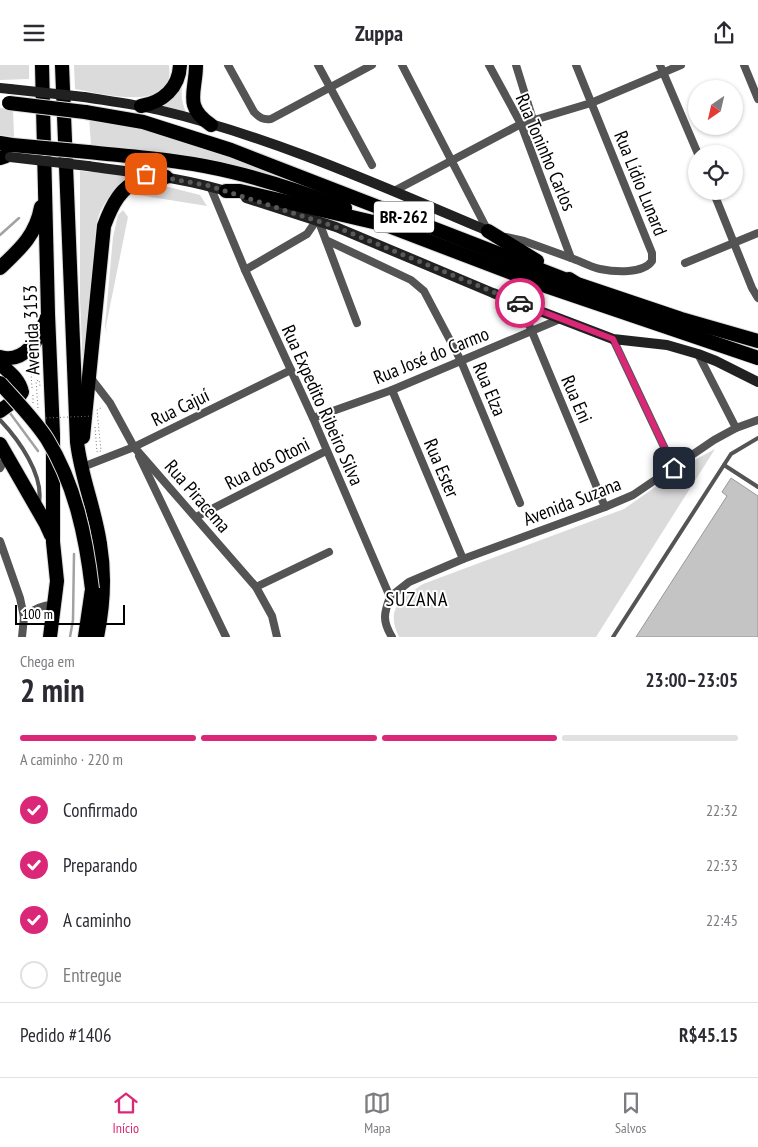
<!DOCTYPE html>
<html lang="pt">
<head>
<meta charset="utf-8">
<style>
  body { margin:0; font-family:"PT Sans Narrow",sans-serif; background:#f7f7f7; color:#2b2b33; height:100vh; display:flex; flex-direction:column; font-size:19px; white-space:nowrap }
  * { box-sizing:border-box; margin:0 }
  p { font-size:16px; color:#7c7c81 }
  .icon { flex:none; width:28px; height:28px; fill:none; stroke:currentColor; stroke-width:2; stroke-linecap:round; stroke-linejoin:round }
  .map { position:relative; height:572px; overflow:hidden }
  .drawer { display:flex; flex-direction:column; background:#fff; flex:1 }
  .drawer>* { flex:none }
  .needle { width:32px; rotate:214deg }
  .fabs { position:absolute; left:688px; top:15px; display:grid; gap:10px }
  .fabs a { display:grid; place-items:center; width:55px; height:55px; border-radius:50%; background:#fff; box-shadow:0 1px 4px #0004; font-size:25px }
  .scale { position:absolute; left:15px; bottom:12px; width:110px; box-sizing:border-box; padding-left:5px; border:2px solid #000; border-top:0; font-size:14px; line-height:18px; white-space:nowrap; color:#000; -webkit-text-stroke:4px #fff; paint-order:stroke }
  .pin { position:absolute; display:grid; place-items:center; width:42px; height:42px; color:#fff; margin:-21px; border-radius:10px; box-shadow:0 2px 8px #0006 }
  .courier { position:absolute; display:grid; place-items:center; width:50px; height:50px; margin:-25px; border:4px solid #db2777; border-radius:50%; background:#fff; color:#222; box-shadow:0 1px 6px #0007 }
  .summary em { font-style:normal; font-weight:700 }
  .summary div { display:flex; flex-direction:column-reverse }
  .summary { display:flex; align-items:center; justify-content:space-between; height:85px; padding:0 20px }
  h1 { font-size:32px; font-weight:700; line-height:38px }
  .bar { display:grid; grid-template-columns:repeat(4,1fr); gap:8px 5px; align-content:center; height:60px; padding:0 20px }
  .bar i { height:6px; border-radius:4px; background:#e1e1e2 }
  .bar .active { background:#db2777 }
  .bar p { grid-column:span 4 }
  .line { display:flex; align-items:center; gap:12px; padding:0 20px; border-top:1px solid #e1e1e2 }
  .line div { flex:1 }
  ol { padding:0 20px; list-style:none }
  li { display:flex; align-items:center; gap:15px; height:55px }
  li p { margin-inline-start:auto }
  li .icon { padding:5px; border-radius:50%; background:#db2777; color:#fff; stroke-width:4 }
  li:last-child { color:#7c7c81 }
  li i { width:28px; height:28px; border:2px solid #e1e1e2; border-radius:50% }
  header { display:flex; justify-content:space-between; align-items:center; height:65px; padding:0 20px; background:#fff; font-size:22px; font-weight:700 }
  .tab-bar { display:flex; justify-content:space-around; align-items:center; height:70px; border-top:1px solid #e1e1e2; background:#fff; font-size:14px; color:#7c7c81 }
  .tab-bar a { display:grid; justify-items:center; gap:2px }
  .tab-bar .active { color:#db2777 }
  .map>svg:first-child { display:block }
  .green { fill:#dbdbdb }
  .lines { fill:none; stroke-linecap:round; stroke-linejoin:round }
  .stream { stroke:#a2a2a2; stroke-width:2.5 }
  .building { fill:#c4c4c4; stroke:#989898 }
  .highway-casing { stroke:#dbdbdb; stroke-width:16 }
  .path { stroke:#767676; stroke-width:1; stroke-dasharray:1 2.5; stroke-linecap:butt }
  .lane { stroke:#545454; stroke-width:4 }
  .street { stroke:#545454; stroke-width:8 }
  .secondary { stroke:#212121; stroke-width:10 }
  .highway { stroke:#000; stroke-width:14 }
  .highway-bridge-casing { stroke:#dbdbdb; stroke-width:16; stroke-linecap:butt }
  .path-bridge { stroke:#767676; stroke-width:1; stroke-dasharray:1 2.5; stroke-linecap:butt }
  .secondary-bridge { stroke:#212121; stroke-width:10 }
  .highway-bridge { stroke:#000; stroke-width:14 }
  .done { stroke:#595959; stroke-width:5; stroke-dasharray:0 9 }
  .route { stroke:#db2777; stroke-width:6 }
  .labels { text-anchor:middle; stroke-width:4; stroke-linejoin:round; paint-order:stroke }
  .shield { fill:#fff; stroke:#4c4c4c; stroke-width:1 }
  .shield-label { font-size:18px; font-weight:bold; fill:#000 }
  .street-label { font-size:19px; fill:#000; stroke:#fff }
  .neighbourhood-label { font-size:20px; letter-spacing:1px; fill:#000; stroke:#fff }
</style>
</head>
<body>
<header><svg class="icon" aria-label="menu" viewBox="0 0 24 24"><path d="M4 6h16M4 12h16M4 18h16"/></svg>Zuppa<svg class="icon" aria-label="share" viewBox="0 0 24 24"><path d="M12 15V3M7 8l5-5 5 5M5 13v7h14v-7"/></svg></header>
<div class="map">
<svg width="758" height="572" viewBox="0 0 758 572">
  <rect width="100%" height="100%" fill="#fff"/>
  <g class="green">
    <polygon points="0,0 29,0 29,14 0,15"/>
    <path d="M74 0H169C176 49 102 29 75 24Z"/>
    <path d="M184 11C181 25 180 34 186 47L160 40Z"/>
    <polygon points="0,43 13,44 14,72 0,70"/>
    <path d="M89 52 173 71 233 92 291 116C226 97 159 87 91 80Z"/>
    <path d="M80 106 137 110C120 118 108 130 100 147 93 163 94 199 93 217 91 245 88 274 85 302H83L80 235Z"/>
    <polygon points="157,119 200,130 207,141 132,129 140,123"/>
    <polygon points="123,145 128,152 106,261 107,269 105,261 113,172 118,150"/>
    <path d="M715 384 596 572H399C385 543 401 534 423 519L624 444 689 398Z"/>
  </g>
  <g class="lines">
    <g class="stream">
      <polyline points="0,170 19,153"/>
      <polyline points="10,348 38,386"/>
      <polyline points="70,572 73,555 74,489"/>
    </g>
  </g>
  <polygon class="building" points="731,413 758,431 758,572 636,572 727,431 722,427"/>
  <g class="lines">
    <defs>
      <g id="highway">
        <polyline points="42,0 48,249 53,369 53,477 57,516 50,572"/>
        <path d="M62 0 77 377C81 412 95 444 100 479 105 509 103 543 97 572"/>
        <path d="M196 0C196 27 183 41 211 60"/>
        <path d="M141 41C163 37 179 23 180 0"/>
        <polyline points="85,47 143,57 231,85 577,219"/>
        <polyline points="0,78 12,80"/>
        <path d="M88 87C135 92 185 95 232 107 270 116 308 129 345 143"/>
        <polyline points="0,93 6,91"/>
        <polyline points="226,126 240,126 386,160 546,221 758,293"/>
        <polyline points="488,166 537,196"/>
        <path d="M0 203C20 184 36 170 41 142"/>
        <polyline points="569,214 577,219 681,254 758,276"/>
        <path d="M0 292C24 299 40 274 46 254"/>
        <path d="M0 299C10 308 19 314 22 327L18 333 0 346"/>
        <path d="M83 372 104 161C111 142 121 119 143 115 150 113 158 113 166 112"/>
        <polyline points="0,379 46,459 51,470"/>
        <polyline points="85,572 92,524"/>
      </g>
    </defs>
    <use href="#highway" class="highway-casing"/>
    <g class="path">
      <polyline points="32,323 31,309 41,309"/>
      <polyline points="33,330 33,338"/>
      <polyline points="38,343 36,316 39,315 40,321"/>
      <polyline points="95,362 97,387 101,386 97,345 103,342"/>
    </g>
    <g class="lane">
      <path d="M0 355C19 375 44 410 39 438"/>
      <polyline points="724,400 758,422"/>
      <polyline points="613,572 731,389 758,373"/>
    </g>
    <g class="street">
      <path d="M228 0 254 47C260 53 263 55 271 54L372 0"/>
      <polyline points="318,0 372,100"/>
      <polyline points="402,0 488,166"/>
      <path d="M489 0 521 59 571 193C580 196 590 202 600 204 615 207 643 209 652 196V188L576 0"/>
      <polyline points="516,0 533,55"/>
      <polyline points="660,0 698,89"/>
      <polyline points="744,0 758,34"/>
      <path d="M210 121 245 205 313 353 390 532C384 548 382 556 392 572"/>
      <polyline points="394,126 521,59 591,38 681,0"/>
      <polyline points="713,126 752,223 758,233"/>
      <polyline points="319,157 357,258"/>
      <polyline points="506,172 524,176 571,193"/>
      <polyline points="326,175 411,215 424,226 461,296 520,438"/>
      <polyline points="685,198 758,168"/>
      <polyline points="245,205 307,169 316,156"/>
      <polyline points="520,238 605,442"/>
      <polyline points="613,274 674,403"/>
      <polyline points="698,289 736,363"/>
      <polyline points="90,312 110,338 134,382 256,522 272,551 277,572"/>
      <polyline points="392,325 463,494"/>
      <polyline points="313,353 392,325 560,254"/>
      <polyline points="139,391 226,572"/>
      <polyline points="0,403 7,391"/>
      <polyline points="80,403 134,382 291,305"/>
      <polyline points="196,452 326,386"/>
      <polyline points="0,476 20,533 24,552 22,572"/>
      <polyline points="256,522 329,487"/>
      <polyline points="390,532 409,517 463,494 605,442 633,430 714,375 736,363 758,355"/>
      <path d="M24 552C32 545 42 540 53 540"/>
    </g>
    <g class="secondary">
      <polyline points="0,23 10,24"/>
      <path d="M84 32C109 36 134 39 159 45 273 72 381 121 488 166"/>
      <path d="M88 101C136 108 185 113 232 128"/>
      <polyline points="246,133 336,162 493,228 613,274 667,280 698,289 716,296 758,317"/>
    </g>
    <use href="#highway" class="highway"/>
    <defs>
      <g id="highway-bridge">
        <polyline points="9,38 85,47"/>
        <polyline points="12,80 88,87"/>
        <path d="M0 318C16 336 34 354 47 374 75 419 86 472 92 524"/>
      </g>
    </defs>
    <use href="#highway-bridge" class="highway-bridge-casing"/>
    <polyline class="path-bridge" points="46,353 94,351"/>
    <g class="secondary-bridge">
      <polyline points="10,24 84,32"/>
      <polyline points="10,92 88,101"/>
    </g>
    <use href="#highway-bridge" class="highway-bridge"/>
  </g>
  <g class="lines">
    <polyline class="done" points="146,109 210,121 336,162 520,238"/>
    <polyline class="route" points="520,238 613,274 674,403"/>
  </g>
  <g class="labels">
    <rect class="shield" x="374" y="136.5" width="60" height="31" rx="4"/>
    <g class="shield-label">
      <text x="404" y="158">BR-262</text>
    </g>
    <g class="street-label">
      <text transform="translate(546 87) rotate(67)" y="7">Rua Toninho Carlos</text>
      <text transform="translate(641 118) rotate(68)" y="7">Rua Lídio Lunard</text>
      <text transform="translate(31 265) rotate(-92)" y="7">Avenida 3153</text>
      <text transform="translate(431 290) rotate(-22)" y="7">Rua José do Carmo</text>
      <text transform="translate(490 324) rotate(67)" y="7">Rua Elza</text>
      <text transform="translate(577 334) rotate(67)" y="7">Rua Eni</text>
      <text transform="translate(323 340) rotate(66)" y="7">Rua Expedito Ribeiro Silva</text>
      <text transform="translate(180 342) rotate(-26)" y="7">Rua Cajuí</text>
      <text transform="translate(267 398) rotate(-27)" y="7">Rua dos Otoni</text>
      <text transform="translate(442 403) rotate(67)" y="7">Rua Ester</text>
      <text transform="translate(198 431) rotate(49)" y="7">Rua Piracema</text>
      <text transform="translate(572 436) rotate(-21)" y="7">Avenida Suzana</text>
    </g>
    <g class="neighbourhood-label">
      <text x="417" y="541">SUZANA</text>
    </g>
  </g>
</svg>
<div class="fabs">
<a><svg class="needle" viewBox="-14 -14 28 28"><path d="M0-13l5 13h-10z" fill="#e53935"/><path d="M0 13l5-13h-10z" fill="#7c7c81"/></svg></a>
<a><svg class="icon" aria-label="locate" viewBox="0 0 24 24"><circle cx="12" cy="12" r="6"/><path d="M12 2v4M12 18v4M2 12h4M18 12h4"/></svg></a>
</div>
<div class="scale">100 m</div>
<div class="pin" style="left:146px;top:109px;background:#ea580c"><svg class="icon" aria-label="bag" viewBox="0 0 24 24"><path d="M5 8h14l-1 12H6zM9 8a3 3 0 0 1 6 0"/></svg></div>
<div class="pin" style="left:674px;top:403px;background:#1f2937"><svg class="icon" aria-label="home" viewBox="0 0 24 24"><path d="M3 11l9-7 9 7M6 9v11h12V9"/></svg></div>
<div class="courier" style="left:520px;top:238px"><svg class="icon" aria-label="car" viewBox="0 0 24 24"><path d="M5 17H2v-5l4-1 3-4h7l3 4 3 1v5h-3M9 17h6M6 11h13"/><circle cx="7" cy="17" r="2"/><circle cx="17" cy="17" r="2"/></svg></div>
</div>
<section class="drawer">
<div class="summary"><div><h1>2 min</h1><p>Chega em</p></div><em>23:00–23:05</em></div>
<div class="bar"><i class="active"></i><i class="active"></i><i class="active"></i><i></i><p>A caminho · 220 m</p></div>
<ol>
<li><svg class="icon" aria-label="check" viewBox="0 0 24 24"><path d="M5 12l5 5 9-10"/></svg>Confirmado<p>22:32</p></li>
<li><svg class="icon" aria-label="check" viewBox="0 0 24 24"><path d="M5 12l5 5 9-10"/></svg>Preparando<p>22:33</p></li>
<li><svg class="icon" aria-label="check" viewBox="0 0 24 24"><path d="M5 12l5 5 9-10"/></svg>A caminho<p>22:45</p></li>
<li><i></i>Entregue</li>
</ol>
<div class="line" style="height:65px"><div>Pedido #1406</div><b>R$45.15</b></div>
</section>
<nav class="tab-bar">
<a class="active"><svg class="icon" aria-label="home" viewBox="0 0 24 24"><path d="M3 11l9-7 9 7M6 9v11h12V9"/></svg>Início</a>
<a><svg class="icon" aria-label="map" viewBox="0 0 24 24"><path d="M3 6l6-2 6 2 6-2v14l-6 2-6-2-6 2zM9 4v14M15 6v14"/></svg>Mapa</a>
<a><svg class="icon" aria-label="saved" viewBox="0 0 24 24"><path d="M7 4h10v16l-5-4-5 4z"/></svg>Salvos</a>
</nav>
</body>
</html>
